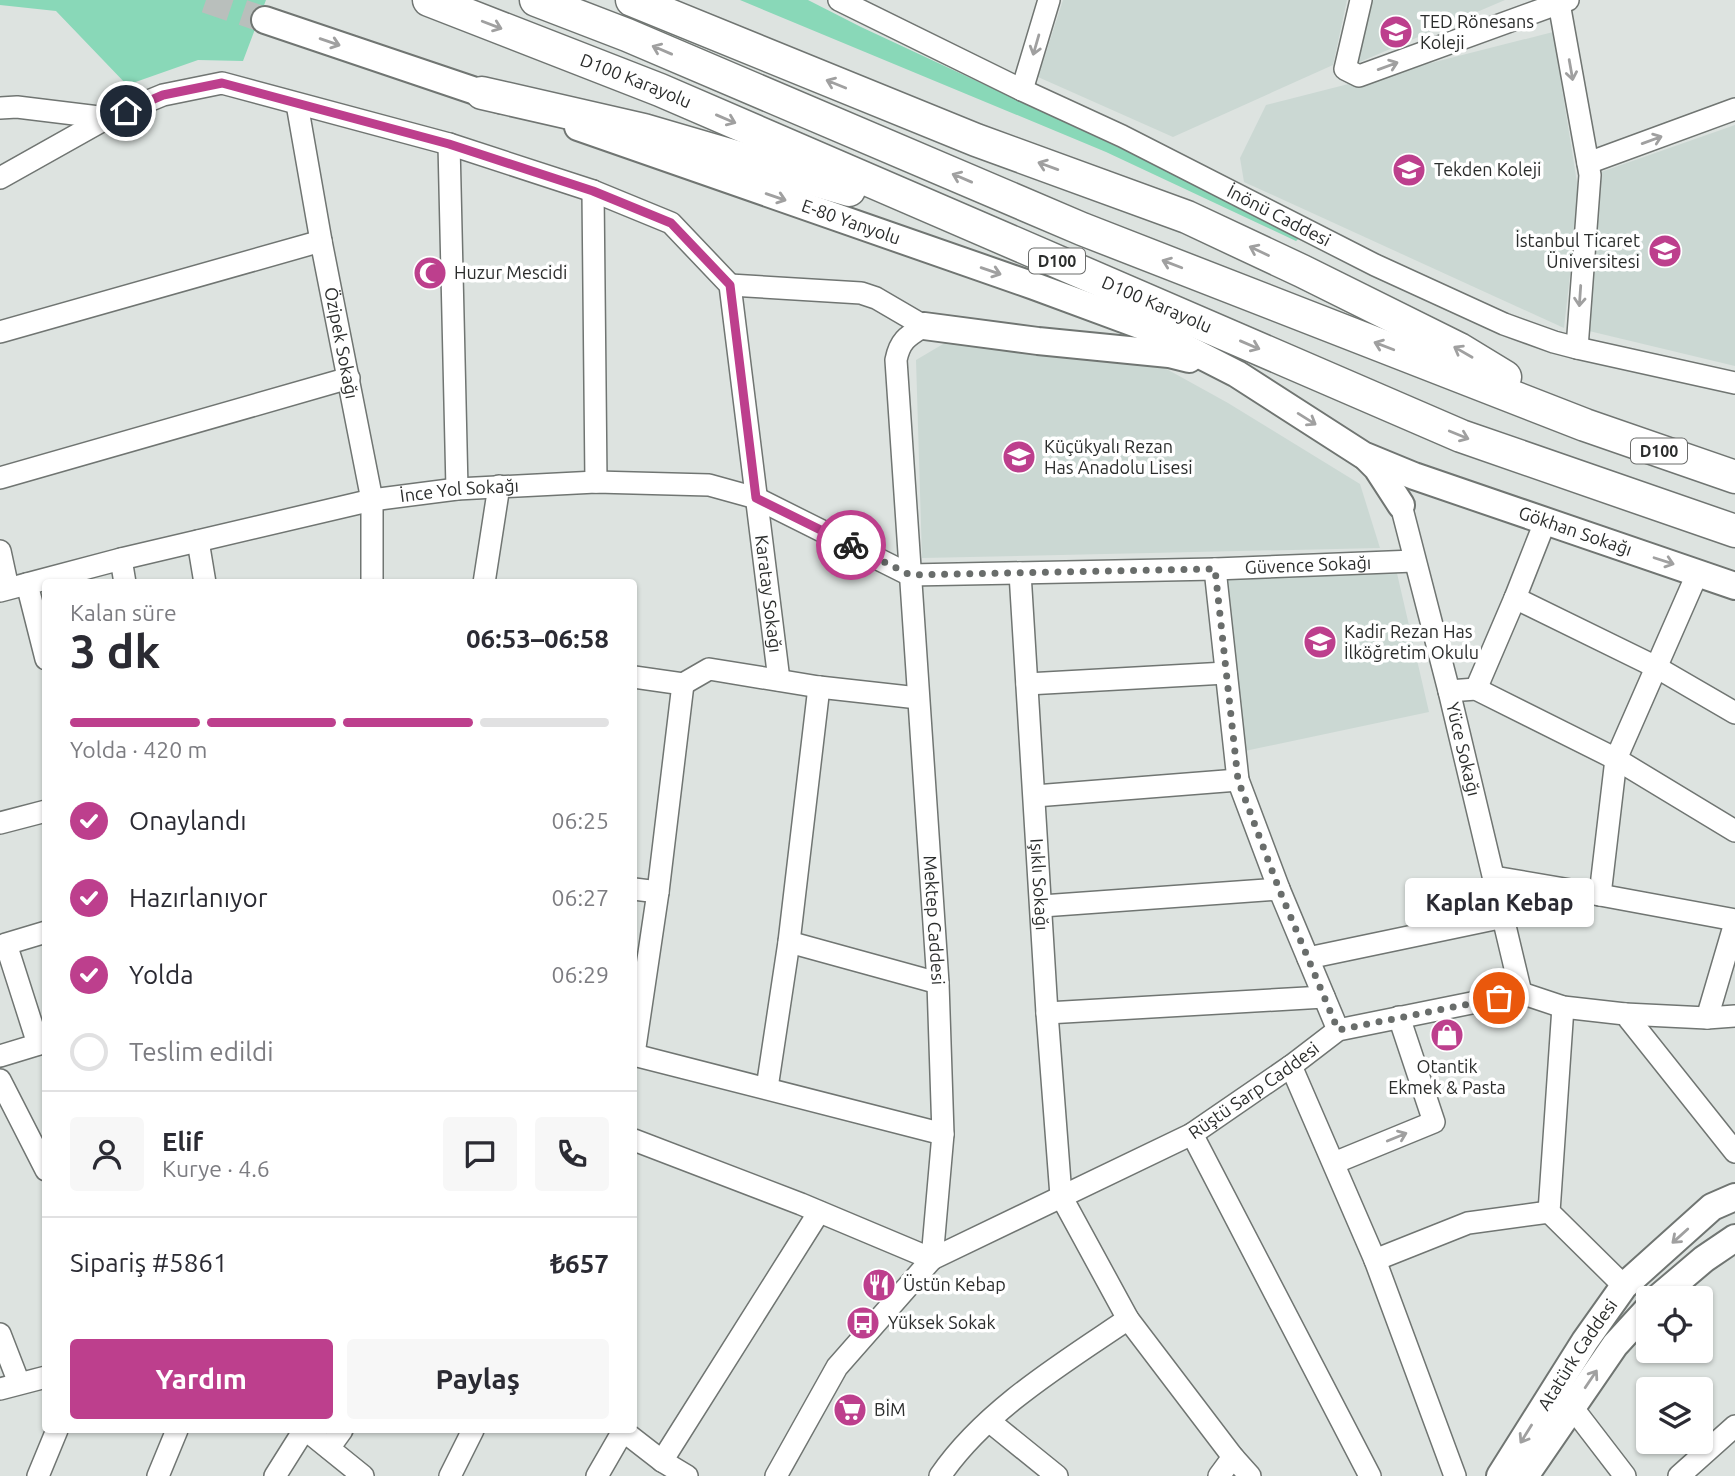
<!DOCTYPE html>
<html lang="tr">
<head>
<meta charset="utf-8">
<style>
  body { margin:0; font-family:Ubuntu,sans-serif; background:#f7f7f7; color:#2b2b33; height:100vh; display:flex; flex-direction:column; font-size:26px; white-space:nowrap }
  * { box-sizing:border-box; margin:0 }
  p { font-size:23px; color:#7c7c81 }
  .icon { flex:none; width:38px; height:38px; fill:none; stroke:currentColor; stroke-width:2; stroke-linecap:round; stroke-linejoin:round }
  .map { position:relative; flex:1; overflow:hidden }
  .drawer { position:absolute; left:42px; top:579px; width:595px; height:854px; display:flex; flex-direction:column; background:#fff; border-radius:7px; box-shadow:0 2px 5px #0004 }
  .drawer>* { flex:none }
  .buttons { position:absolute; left:1636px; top:1286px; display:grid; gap:14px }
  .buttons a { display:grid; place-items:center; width:77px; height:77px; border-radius:7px; background:#fff; box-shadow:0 2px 5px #0004; font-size:35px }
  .pin { position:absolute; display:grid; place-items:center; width:60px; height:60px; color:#fff; margin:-30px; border:4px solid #fff; border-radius:50%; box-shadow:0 2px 7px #0007 }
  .courier { position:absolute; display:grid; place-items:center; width:70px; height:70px; margin:-35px; border:5px solid #bd3f8d; border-radius:50%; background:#fff; color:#222; box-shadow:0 2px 9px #0007 }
  .bubble { position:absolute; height:49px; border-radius:7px; background:#fff; box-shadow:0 2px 5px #0004; font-size:23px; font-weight:600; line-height:49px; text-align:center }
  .summary em { font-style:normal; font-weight:600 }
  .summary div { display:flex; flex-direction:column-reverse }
  .summary { display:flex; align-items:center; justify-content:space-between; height:119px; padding:0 28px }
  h1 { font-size:46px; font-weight:600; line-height:52px }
  .bar { display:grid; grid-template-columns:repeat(4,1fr); gap:10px 7px; align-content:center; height:84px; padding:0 28px }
  .bar i { height:9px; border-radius:5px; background:#e1e1e2 }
  .bar .active { background:#bd3f8d }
  .bar p { grid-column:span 4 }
  .line { display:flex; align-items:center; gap:18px; padding:0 28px; border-top:2px solid #e1e1e2 }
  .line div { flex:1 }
  .round { display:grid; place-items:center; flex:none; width:74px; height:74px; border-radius:7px; background:#f7f7f7 }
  ol { padding:0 28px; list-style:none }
  li { display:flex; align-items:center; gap:21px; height:77px }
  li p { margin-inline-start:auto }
  li .icon { padding:7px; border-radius:50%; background:#bd3f8d; color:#fff; stroke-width:4 }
  li:last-child { color:#7c7c81 }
  li i { width:38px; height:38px; border:4px solid #e1e1e2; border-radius:50% }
  .button { display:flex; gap:14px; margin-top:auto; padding:14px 28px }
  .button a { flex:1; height:80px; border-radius:7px; background:#bd3f8d; color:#fff; font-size:28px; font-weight:600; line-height:80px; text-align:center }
  .button a+a { background:#f7f7f7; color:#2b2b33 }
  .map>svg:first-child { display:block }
  .built { fill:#cbd8d3 }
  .green { fill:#89d8b8 }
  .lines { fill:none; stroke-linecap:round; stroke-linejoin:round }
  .major-tunnel { stroke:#b9bfbc; stroke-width:26; stroke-dasharray:26 13; stroke-linecap:butt }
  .minor-casing { stroke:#707572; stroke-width:24 }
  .major-casing { stroke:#707572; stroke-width:30 }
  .highway-casing { stroke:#707572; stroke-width:35 }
  .minor { stroke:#fff; stroke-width:21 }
  .major { stroke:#fff; stroke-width:26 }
  .highway { stroke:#fff; stroke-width:32 }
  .oneway { stroke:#a0a0a0 }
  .done { stroke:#696d6b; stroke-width:7; stroke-dasharray:0 12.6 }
  .route { stroke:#bd3f8d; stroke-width:9 }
  .labels { text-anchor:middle; stroke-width:7; stroke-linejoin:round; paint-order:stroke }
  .shield { fill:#fff; stroke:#6b6c6b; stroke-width:2 }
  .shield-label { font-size:16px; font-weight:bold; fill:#2b2d2c }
  .poi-label { font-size:18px; fill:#2b2d2c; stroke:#fff; text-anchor:start }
  .street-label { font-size:18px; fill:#2b2d2c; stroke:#fff }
</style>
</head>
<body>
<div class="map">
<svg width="1735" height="1476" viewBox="0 0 1735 1476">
  <rect width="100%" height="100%" fill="#dde3e0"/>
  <g class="built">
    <polygon points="1063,0 1347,0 1333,65 1173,137 1038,77"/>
    <polygon points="1372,0 1505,0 1355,64"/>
    <polygon points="1553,32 1579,195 1564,328 1244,182 1240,158 1266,105"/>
    <polygon points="1735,125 1735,366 1589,331 1601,172"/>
    <polygon points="955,337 1143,356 1228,403 1360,484 1380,548 922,558 916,360"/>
    <polygon points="1396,569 1429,712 1240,752 1220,572"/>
  </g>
  <g class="green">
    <polygon points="0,0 266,0 243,61 198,60 127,85 56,11 0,5"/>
    <polygon points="740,0 808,0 861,27 1304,234 1296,241 1106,152"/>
  </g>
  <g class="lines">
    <polyline class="major-tunnel" points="206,0 265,20"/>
    <defs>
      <g id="minor">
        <path id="s1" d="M839 0 1022 90 1122 136 1375 265 1504 324 1554 342 1577 348 1735 383"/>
        <polyline points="1361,0 1345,69 1359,76 1568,0"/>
        <polyline points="1559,3 1590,175 1577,348"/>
        <polyline points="1022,90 1049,0"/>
        <path id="s2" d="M297 104 321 241 372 500V583"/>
        <polyline points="0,108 17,107 107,118"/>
        <polyline points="449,144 457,489"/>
        <polyline points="1588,163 1735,109"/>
        <path id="s3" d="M0 178 107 118 163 95 222 83 449 144 593 191 671 223 730 285 779 680"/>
        <polyline points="593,191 596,482"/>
        <path id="s4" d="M730 285 861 293 876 298 924 326C908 336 900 340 896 360L938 983 943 1134 932 1259 837 1367 776 1476"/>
        <polyline points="0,332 321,241"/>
        <polyline points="0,478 349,378"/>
        <path id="s5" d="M1401 505 1449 691 1521 993"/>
        <polyline points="198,541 205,583"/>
        <polyline points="0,551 8,588"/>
        <polyline points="121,559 125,583"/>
        <polyline points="1215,569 1238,780 1279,889 1338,1030"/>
        <path id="s6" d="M1020 573 1047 1013 1061 1196 1128 1319 1233 1457 1250 1476"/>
        <polyline points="484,583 499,486"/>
        <polyline points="27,584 46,659"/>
        <path id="s7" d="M0 591 121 559 372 500 457 489 596 482 709 485 756 498 910 575 1215 569 1414 561"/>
        <polyline points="1515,598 1656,667 1735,713"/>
        <polyline points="634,677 683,684 709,669 819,687 918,698"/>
        <polyline points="1027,684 1226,673"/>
        <polyline points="1476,689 1515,598 1545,522"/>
        <polyline points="1449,691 1476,689 1616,759 1735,831"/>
        <polyline points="1035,796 1238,780"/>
        <polyline points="0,823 46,811"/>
        <polyline points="1494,877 1600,895 1735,920"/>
        <polyline points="634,889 658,892"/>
        <polyline points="1600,895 1616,759 1698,572"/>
        <polyline points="1042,906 1279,889"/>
        <polyline points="789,942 938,983"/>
        <polyline points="1308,958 1504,917"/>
        <polyline points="1563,1007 1549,1212 1624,1286"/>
        <polyline points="1047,1013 1324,997"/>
        <polyline points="1625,1014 1707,1018 1735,1016"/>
        <polyline points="1707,1018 1735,923"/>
        <polyline points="38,1044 6,944 46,932"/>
        <polyline points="634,1054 658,892 683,684"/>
        <polyline points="634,1055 943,1134"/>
        <polyline points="0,1056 46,1042"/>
        <polyline points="1291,1066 1375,1260 1455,1476"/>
        <polyline points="0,1080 46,1170"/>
        <polyline points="767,1088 789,942 819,687"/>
        <polyline points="1192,1134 1370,1476"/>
        <polyline points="634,1140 801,1204 932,1259"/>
        <polyline points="1334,1163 1434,1122 1399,1017"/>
        <path id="s8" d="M932 1259 1192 1134 1291 1066 1338 1030 1521 993 1563 1007 1625 1014 1735 1152"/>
        <polyline points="1375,1260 1468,1223 1549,1212"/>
        <polyline points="0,1334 19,1383"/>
        <polyline points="0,1389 46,1377"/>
        <polyline points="1572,1407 1625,1476"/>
        <polyline points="989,1421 1057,1476"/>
        <polyline points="306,1430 363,1476"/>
        <polyline points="622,1430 662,1461 687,1476"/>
        <polyline points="329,1448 342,1430"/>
        <polyline points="662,1461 819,1212"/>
        <polyline points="38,1476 57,1430"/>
        <polyline points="158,1476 177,1430"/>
        <polyline points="275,1476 304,1430"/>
        <polyline points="450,1476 473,1430"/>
        <polyline points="597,1476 623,1431"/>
        <path d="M940 1476C985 1410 1063 1363 1128 1319"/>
        <polyline points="1219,1476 1233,1457"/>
        <polyline points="1679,1476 1735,1426"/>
      </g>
      <g id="major">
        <polyline points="265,20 502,100"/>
        <path id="s9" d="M578 127 1034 286 1145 327 1237 374 1363 455 1414 476 1735 586"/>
        <polyline points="924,326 1038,341 1169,354 1189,359"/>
        <polyline points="1367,458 1377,468 1401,505"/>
        <polyline points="1658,1298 1704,1259 1735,1238"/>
        <path id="s10" d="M1500 1476 1585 1341 1624 1286 1712 1207 1735 1197"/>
        <polyline points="1525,1476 1615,1345 1648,1309"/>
      </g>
      <g id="highway">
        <path id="s11" d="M429 0 660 90 1461 436 1735 531"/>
        <polyline points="536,0 627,35 1082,229 1585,425 1735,477"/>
        <polyline points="632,0 976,140 1187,217 1302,271 1459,349 1505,377"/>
        <polyline points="482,93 644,130 849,190"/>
      </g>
    </defs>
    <use href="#minor" class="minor-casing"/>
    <use href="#major" class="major-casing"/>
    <use href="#highway" class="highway-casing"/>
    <use href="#minor" class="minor"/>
    <use href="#major" class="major"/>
    <use href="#highway" class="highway"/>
  </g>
  <defs><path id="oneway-shaft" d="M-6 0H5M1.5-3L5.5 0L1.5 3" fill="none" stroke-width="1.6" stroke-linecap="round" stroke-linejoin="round" transform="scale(1.75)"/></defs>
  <g class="oneway">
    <use href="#oneway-shaft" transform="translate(492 25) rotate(21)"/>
    <use href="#oneway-shaft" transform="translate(330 42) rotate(19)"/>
    <use href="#oneway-shaft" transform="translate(1036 45) rotate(106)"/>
    <use href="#oneway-shaft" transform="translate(662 50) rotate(-157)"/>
    <use href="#oneway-shaft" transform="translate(1388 66) rotate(-20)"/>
    <use href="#oneway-shaft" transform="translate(1571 70) rotate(80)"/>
    <use href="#oneway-shaft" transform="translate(836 84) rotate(-158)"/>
    <use href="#oneway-shaft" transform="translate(726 119) rotate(23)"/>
    <use href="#oneway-shaft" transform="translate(1652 140) rotate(-20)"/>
    <use href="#oneway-shaft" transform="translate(1048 166) rotate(-160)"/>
    <use href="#oneway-shaft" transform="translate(962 178) rotate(-157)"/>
    <use href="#oneway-shaft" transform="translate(776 197) rotate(19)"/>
    <use href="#oneway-shaft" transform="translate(1259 251) rotate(-155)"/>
    <use href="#oneway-shaft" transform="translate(1172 264) rotate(-159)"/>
    <use href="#oneway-shaft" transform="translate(991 271) rotate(19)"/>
    <use href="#oneway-shaft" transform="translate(1580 296) rotate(94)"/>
    <use href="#oneway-shaft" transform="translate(1250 345) rotate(23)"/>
    <use href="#oneway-shaft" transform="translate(1384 346) rotate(-159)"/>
    <use href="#oneway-shaft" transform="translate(1463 352) rotate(-150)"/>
    <use href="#oneway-shaft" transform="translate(1307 419) rotate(32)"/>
    <use href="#oneway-shaft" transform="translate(1459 435) rotate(22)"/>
    <use href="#oneway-shaft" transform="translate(1664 561) rotate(18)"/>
    <use href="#oneway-shaft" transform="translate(1397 1137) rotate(-22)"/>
    <use href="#oneway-shaft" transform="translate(1680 1236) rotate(138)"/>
    <use href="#oneway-shaft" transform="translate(1591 1379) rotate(-56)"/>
    <use href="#oneway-shaft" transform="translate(1526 1434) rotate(122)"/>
  </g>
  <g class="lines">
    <polyline class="done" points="851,545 910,575 1215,569 1238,780 1279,889 1338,1030 1499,998"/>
    <polyline class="route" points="126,111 163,95 222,83 449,144 593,191 671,223 730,285 756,498 851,545"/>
  </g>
  <defs>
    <symbol id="school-disc" viewBox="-11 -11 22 22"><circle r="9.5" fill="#bd3f8d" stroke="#fff"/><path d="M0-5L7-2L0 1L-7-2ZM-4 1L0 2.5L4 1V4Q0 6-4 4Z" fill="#fff"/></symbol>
    <symbol id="university-disc" viewBox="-11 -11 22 22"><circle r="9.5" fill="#bd3f8d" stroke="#fff"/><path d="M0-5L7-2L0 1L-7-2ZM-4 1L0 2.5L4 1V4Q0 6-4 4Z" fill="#fff"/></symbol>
    <symbol id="mosque-disc" viewBox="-11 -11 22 22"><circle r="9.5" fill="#bd3f8d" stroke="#fff"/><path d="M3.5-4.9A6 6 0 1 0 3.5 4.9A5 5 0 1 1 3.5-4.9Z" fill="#fff"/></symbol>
    <symbol id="shop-disc" viewBox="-11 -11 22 22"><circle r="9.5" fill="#bd3f8d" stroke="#fff"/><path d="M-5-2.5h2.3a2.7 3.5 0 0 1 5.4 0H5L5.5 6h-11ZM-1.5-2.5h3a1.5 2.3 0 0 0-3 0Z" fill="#fff"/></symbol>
    <symbol id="restaurant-disc" viewBox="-11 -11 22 22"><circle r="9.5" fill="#bd3f8d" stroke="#fff"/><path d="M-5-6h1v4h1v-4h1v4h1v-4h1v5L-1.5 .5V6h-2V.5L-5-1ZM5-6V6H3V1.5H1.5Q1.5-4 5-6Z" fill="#fff"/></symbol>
    <symbol id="bus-disc" viewBox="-11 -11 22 22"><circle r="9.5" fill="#bd3f8d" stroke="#fff"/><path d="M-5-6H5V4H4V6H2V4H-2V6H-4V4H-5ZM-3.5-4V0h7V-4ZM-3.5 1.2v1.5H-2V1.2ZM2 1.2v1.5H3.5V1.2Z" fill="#fff"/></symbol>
    <symbol id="supermarket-disc" viewBox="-11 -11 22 22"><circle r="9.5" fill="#bd3f8d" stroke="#fff"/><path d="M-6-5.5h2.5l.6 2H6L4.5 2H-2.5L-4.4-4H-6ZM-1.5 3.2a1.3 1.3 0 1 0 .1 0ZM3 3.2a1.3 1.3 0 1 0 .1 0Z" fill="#fff"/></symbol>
  </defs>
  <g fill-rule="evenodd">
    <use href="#school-disc" x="1377" y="13" width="38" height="38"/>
    <use href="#school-disc" x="1390" y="151" width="38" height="38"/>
    <use href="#university-disc" x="1646" y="232" width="38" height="38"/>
    <use href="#mosque-disc" x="411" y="254" width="38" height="38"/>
    <use href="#school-disc" x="1000" y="438" width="38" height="38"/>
    <use href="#school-disc" x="1301" y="623" width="38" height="38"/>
    <use href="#shop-disc" x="1428" y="1016" width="38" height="38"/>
    <use href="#restaurant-disc" x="860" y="1266" width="38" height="38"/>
    <use href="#bus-disc" x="844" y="1304" width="38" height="38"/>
    <use href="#supermarket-disc" x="831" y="1391" width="38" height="38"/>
  </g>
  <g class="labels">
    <g class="shield">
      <rect x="1029" y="248.5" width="56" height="25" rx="5"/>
      <rect x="1631" y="438.5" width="56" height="25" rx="5"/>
    </g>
    <g class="shield-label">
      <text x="1057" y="267">D100</text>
      <text x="1659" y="457">D100</text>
    </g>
    <g class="poi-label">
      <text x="1420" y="28">TED Rönesans<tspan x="1420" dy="21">Koleji</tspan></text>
      <text x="1434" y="176">Tekden Koleji</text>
      <text x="1640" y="247" text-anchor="end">İstanbul Ticaret<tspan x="1640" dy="21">Üniversitesi</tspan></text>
      <text x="454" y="279">Huzur Mescidi</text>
      <text x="1044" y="453">Küçükyalı Rezan<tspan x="1044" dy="21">Has Anadolu Lisesi</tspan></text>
      <text x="1344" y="638">Kadir Rezan Has<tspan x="1344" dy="21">İlköğretim Okulu</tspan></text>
      <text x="1447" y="1073" text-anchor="middle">Otantik<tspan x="1447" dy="21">Ekmek &amp; Pasta</tspan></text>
      <text x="903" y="1291">Üstün Kebap</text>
      <text x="888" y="1329">Yüksek Sokak</text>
      <text x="874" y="1416">BİM</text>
    </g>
    <g class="street-label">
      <text dy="6" stroke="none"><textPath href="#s11" startOffset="222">D100 Karayolu</textPath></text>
      <text dy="6" stroke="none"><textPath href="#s1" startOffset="490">İnönü Caddesi</textPath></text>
      <text dy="6" stroke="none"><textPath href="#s9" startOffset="289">E-80 Yanyolu</textPath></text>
      <text dy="6" stroke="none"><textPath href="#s11" startOffset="789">D100 Karayolu</textPath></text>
      <text dy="6" stroke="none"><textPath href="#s2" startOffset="243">Özipek Sokağı</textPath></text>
      <text dy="6" stroke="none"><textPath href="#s7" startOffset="471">İnce Yol Sokağı</textPath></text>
      <text dy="6" stroke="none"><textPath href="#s9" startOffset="1080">Gökhan Sokağı</textPath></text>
      <text dy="6" stroke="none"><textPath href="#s7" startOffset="1340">Güvence Sokağı</textPath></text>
      <text dy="6" stroke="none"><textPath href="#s3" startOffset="1111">Karatay Sokağı</textPath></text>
      <text dy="6" stroke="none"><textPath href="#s5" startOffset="252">Yüce Sokağı</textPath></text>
      <text dy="6" stroke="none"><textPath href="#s6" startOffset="312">Işıklı Sokağı</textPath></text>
      <text dy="6" stroke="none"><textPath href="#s4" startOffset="810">Mektep Caddesi</textPath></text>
      <text dy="6" stroke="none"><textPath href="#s8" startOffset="364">Rüştü Sarp Caddesi</textPath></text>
      <text dy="6" stroke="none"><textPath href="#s10" startOffset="144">Atatürk Caddesi</textPath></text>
    </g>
  </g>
</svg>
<div class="buttons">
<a><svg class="icon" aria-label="locate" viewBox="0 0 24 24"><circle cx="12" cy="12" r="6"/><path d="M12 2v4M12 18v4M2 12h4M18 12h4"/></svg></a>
<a><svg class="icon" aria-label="layers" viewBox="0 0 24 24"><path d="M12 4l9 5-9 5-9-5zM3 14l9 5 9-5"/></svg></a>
</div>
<div class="pin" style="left:1499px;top:998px;background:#ea580c"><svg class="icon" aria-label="bag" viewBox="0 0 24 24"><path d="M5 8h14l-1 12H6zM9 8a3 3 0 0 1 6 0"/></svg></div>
<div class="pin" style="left:126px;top:111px;background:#1f2937"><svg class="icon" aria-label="home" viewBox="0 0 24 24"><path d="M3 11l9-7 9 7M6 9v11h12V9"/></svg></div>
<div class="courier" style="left:851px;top:545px"><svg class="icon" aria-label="bike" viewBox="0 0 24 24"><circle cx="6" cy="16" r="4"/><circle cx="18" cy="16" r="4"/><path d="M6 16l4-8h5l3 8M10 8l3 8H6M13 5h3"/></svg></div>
<div class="bubble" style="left:1405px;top:878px;width:189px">Kaplan Kebap</div>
<section class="drawer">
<div class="summary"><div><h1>3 dk</h1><p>Kalan süre</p></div><em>06:53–06:58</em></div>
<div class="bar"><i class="active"></i><i class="active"></i><i class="active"></i><i></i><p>Yolda · 420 m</p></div>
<ol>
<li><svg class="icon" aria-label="check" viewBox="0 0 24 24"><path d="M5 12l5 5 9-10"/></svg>Onaylandı<p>06:25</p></li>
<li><svg class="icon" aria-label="check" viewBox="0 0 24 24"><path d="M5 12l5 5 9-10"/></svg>Hazırlanıyor<p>06:27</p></li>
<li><svg class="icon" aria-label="check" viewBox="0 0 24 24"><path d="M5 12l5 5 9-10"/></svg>Yolda<p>06:29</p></li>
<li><i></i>Teslim edildi</li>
</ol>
<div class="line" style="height:126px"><a class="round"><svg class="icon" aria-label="person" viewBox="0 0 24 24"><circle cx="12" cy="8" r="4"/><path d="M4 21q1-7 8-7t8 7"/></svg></a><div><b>Elif</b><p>Kurye · 4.6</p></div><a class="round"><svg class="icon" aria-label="chat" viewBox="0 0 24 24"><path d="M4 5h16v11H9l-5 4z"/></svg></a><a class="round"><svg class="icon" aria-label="phone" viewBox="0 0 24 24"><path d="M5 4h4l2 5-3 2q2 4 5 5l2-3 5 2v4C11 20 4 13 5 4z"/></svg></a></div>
<div class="line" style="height:91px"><div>Sipariş #5861</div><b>₺657</b></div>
<div class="button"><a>Yardım</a><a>Paylaş</a></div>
</section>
</div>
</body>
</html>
